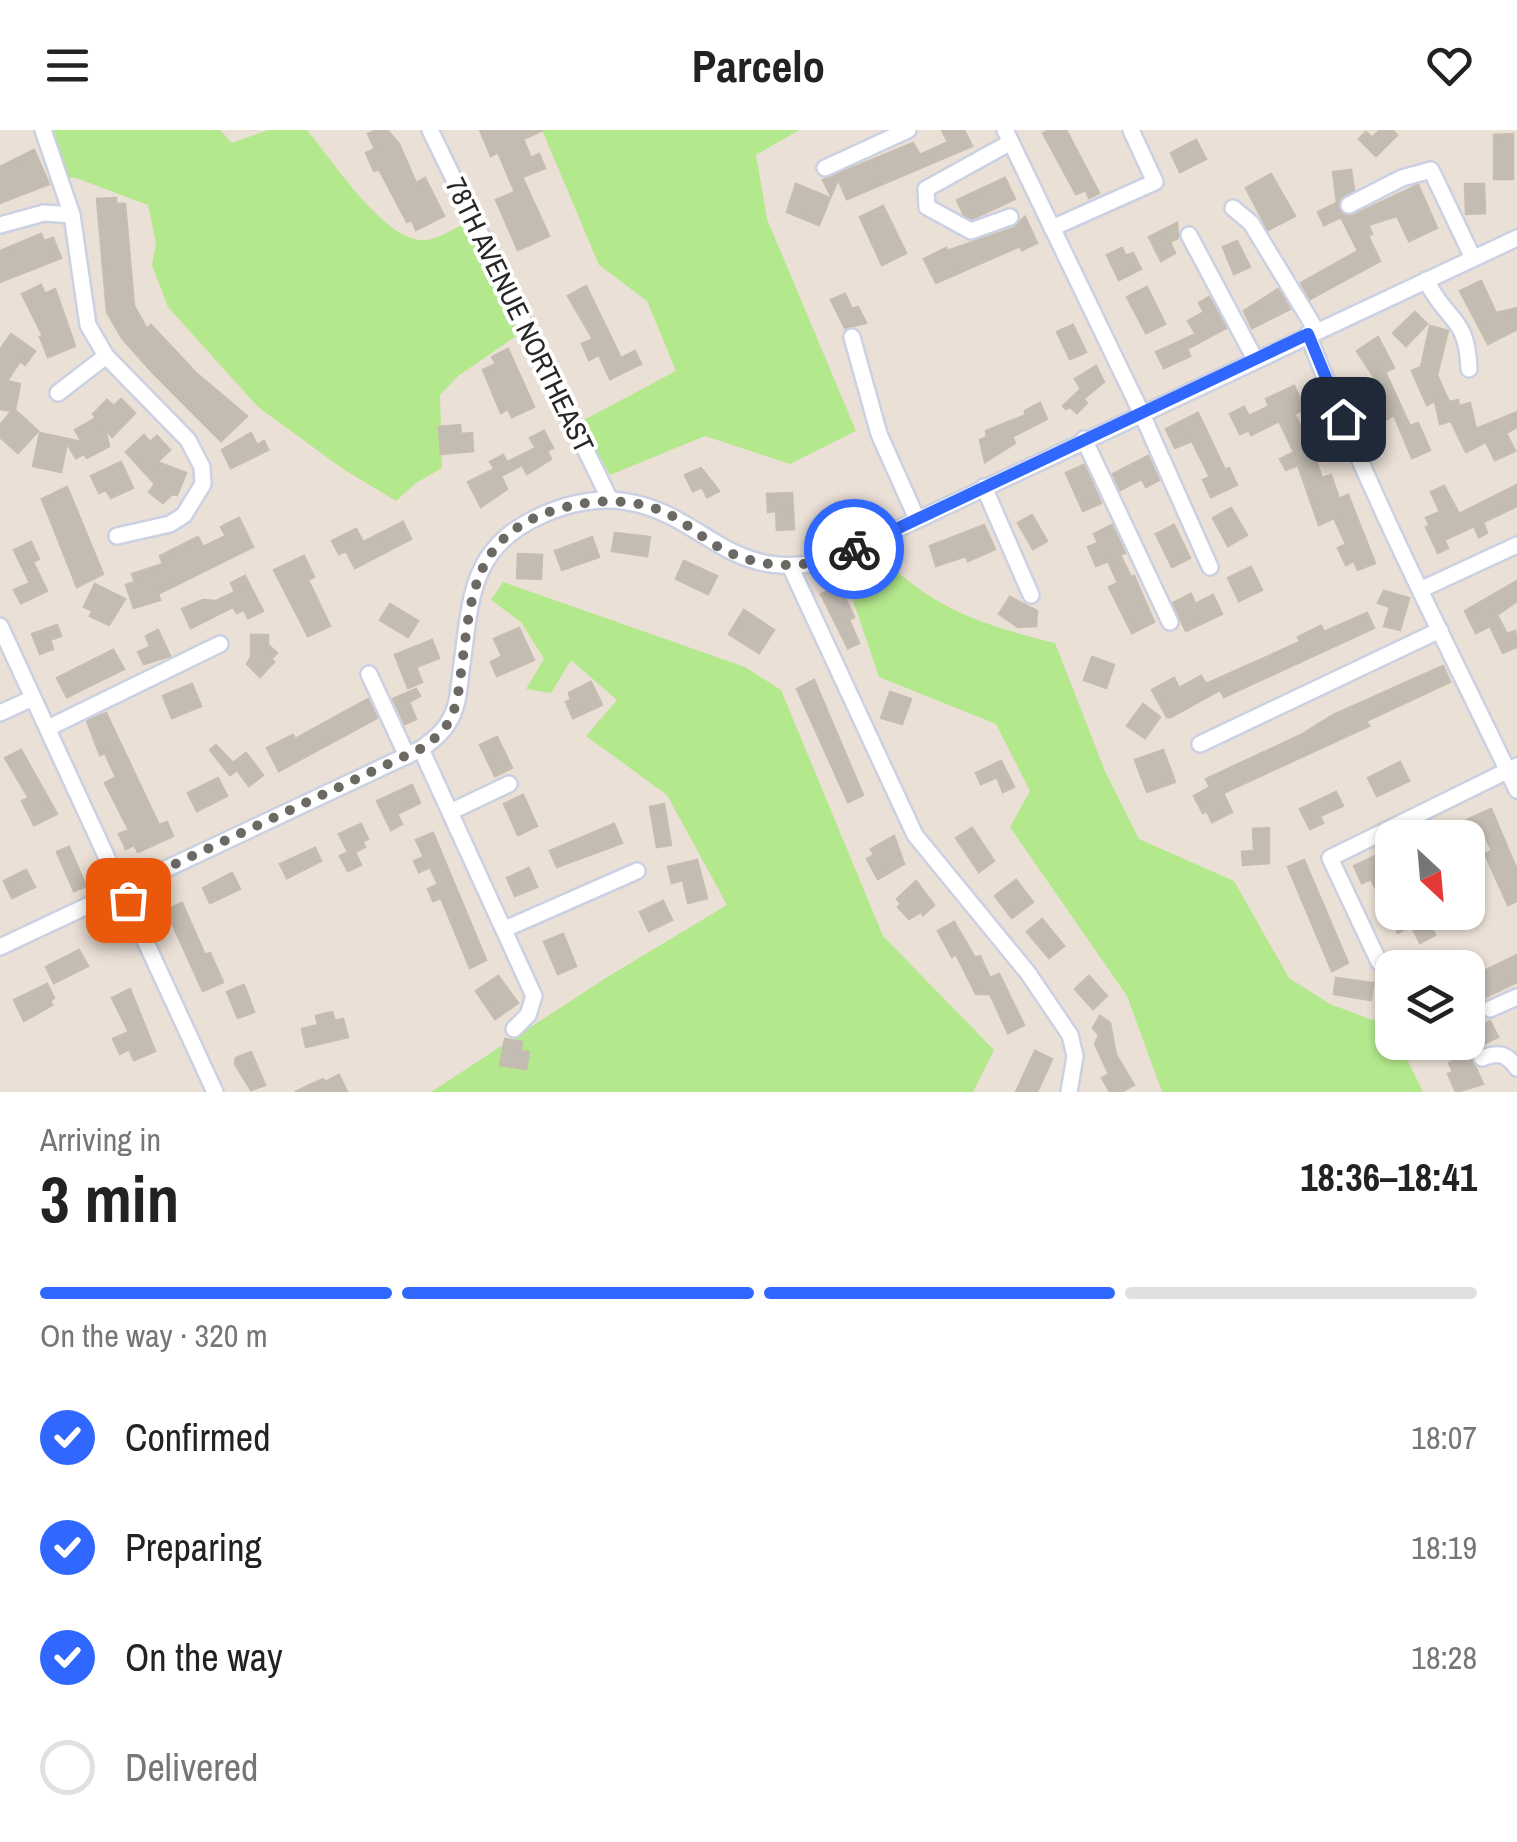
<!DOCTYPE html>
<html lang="en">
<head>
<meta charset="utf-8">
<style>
  body { margin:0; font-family:"Archivo Narrow",sans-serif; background:#f6f6f6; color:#222; height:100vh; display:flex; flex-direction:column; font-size:38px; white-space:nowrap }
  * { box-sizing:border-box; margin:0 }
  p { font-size:32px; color:#767676 }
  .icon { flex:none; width:55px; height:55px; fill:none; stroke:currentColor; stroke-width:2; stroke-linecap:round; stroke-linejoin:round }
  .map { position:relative; height:962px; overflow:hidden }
  .drawer { display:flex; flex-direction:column; background:#fff; flex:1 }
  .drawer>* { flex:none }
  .needle { width:65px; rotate:154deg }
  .buttons { position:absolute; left:1375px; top:690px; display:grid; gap:20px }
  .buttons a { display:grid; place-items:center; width:110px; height:110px; border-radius:20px; background:#fff; box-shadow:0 2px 8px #0004; font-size:50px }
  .pin { position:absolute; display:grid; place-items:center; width:85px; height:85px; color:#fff; margin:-42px; border-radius:20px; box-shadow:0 5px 15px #0006 }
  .courier { position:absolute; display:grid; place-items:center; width:100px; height:100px; margin:-50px; border:8px solid #2f67ff; border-radius:50%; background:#fff; color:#222; box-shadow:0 2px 12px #0007 }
  .summary em { font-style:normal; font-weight:800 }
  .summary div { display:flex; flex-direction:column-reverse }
  .summary { display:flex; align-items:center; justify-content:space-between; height:170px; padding:0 40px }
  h1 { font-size:65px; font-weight:800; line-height:75px }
  .bar { display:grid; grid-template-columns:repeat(4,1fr); gap:15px 10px; align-content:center; height:120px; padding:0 40px }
  .bar i { height:12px; border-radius:8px; background:#e0e0e0 }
  .bar .selected { background:#2f67ff }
  .bar p { grid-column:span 4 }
  ol { padding:0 40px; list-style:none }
  li { display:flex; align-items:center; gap:30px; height:110px }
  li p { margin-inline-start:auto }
  li .icon { padding:10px; border-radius:50%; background:#2f67ff; color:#fff; stroke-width:4 }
  li:last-child { color:#767676 }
  li i { width:55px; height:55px; border:5px solid #e0e0e0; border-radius:50% }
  header { display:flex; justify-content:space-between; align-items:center; height:130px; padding:0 40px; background:#fff; font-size:45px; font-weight:800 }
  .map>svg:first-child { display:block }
  .green { fill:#b3e88c }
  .building { fill:#c2bcb3; stroke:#c6bcb0; stroke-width:2.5 }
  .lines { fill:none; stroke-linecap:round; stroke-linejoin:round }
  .minor-casing { stroke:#cbd1e2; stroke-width:20 }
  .minor { stroke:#fff; stroke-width:15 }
  .done { stroke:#6c6864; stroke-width:10; stroke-dasharray:0 18 }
  .route { stroke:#2f67ff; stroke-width:12 }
  .labels { text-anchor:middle; stroke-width:8; stroke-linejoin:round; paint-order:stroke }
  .street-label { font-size:28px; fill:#272727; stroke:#fff }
</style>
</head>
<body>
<header><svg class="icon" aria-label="menu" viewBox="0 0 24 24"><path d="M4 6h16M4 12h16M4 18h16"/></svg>Parcelo<svg class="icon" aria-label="heart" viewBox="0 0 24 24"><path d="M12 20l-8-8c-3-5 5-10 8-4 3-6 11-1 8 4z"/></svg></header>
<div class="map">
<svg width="1517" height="962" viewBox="0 0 1517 962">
  <rect width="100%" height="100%" fill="#ebe0d6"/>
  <g class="green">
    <path d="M43 0H220L232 13 268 0H307C332 30 384 110 422 110 438 111 458 96 472 89L525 200 458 246 440 265 442 338 416 353 396 371 343 339 258 277 168 177 152 135 156 113 148 75 76 48 58 47Z"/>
    <polygon points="542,0 799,0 756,25 767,89 856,301 790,334 705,306 610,345 580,292 676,241 647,171 599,135"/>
    <path d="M877 421C928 478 983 495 1055 513L1105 641 1139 709 1234 751 1289 848 1330 874 1391 897 1392 912 1399 913 1423 962H1162L1127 866 1010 697 1030 661 996 594 879 547 843 441Z"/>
    <polygon points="503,452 745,537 781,560 883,806 994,920 973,962 431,962 609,846 727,775 667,665 586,606 617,570 571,530 551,563 526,559 544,529 521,492 491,470"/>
  </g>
  <g class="building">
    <polygon points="377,0 387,0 399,14 416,53 425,48 444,86 416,100 412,90 407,92 379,39 374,41 366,23 375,19 368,4"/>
    <polygon points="480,0 543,0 523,9 531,28 539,24 545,38 522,47 549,106 518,120 496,70 515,62 498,22 491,26"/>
    <polygon points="942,0 964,0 972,16 847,69 838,49 831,66 823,50 913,13 920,25 948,12"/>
    <polygon points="1050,0 1066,0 1099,63 1089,68 1086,60 1076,64 1043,3"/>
    <polygon points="1380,0 1392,0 1397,5 1376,26 1359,9 1366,2 1372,8"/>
    <polygon points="1513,4 1513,49 1494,49 1494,5"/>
    <polygon points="1196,10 1206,29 1180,42 1171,23"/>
    <polygon points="34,20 49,54 0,73 0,37"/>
    <polygon points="1351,40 1354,60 1339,70 1342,84 1354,85 1418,55 1437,98 1409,111 1397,86 1368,95 1372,104 1368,106 1380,131 1310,169 1301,153 1358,121 1341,87 1324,95 1318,82 1337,73 1333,42"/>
    <polygon points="1271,44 1295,86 1268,100 1246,58"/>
    <polygon points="1005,48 1015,69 972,89 964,85 957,70"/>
    <polygon points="796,54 830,68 819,95 787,82"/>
    <polygon points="1465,54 1484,54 1485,83 1466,84"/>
    <polygon points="116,68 116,74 125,74 134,176 147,199 151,195 197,244 247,286 221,311 152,242 122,208 107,182 97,69"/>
    <polygon points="883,76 906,123 882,135 860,87"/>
    <polygon points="1025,87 1037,113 1022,120 1020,116 936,153 924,129 946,118 947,121 1014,98"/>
    <polygon points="1177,93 1178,108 1170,112 1175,123 1161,131 1149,107"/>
    <polygon points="41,104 44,111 53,108 61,128 0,152 0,121"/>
    <polygon points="1237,111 1250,137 1234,144 1223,117"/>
    <polygon points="1122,118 1126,126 1133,123 1141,139 1119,150 1107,125"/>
    <polygon points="1481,151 1496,183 1517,178 1517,199 1488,214 1460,161"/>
    <polygon points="41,155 45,164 55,159 75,216 48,227 40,207 43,206 22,164"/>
    <polygon points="586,156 621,228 635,221 641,234 610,249 599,225 589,230 582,214 593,209 568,166"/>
    <polygon points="1147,157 1165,194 1146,203 1127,167"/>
    <polygon points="1278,159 1290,179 1252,198 1244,181"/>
    <polygon points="845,164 852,179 858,177 866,193 845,198 831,170"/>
    <polygon points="1209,167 1226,198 1187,219 1190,226 1164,238 1156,222 1196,204 1188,191 1204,182 1199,173"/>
    <polygon points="1415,182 1427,194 1406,216 1393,203"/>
    <polygon points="1073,195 1086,222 1070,229 1057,202"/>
    <polygon points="1430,196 1448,201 1437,245 1449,272 1458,270 1459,276 1470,273 1476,299 1517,282 1517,297 1506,303 1515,321 1495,330 1486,312 1466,322 1451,291 1440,294 1435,271 1427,275 1412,241 1421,237"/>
    <polygon points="11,204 35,221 25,235 20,231 7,251 20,254 15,280 38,301 18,323 0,307 0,295 12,281 0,279 0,220"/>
    <polygon points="1378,207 1394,238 1385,242 1410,296 1418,293 1430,320 1412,328 1394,285 1387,289 1374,261 1381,258 1357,221"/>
    <polygon points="508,219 534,277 512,287 508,279 501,283 483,240 496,234 492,227"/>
    <polygon points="1096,236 1104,252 1083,269 1087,273 1077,283 1070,277 1066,279 1063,276 1081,259 1075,249"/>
    <polygon points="1294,256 1305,279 1294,284 1311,316 1319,313 1323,321 1314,326 1322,348 1331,345 1339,369 1348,365 1375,433 1358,440 1354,431 1346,435 1338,418 1346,414 1334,388 1319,395 1298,335 1286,340 1280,329 1294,322 1279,291 1251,305 1249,300 1240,304 1230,284 1244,277 1249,286 1269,276 1266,269"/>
    <polygon points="121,269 135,283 112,307 105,299 109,316 87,328 84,324 76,328 67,313 61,342 33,336 40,303 82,312 75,300 96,288 93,284 107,270 114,276"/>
    <polygon points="1040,273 1047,289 1012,307 1015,313 985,332 980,310 987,307 986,301 1026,285 1025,281"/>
    <polygon points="1198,283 1225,340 1229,338 1237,355 1211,367 1203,350 1210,347 1192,311 1175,318 1166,299"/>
    <polygon points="460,295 461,304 472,303 473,321 441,324 439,297"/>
    <polygon points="544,301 553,318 547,321 551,329 527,344 522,335 501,346 507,359 481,377 468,352 495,339 490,332 503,325 507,332 536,318 530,308"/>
    <polygon points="251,303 257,315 264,311 268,320 231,338 222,320"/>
    <polygon points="144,305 150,312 157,306 170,320 157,332 186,343 177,365 172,364 163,373 149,362 155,354 126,322"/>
    <polygon points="1148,326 1159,350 1146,357 1142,349 1120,360 1113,344"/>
    <polygon points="121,332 133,358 111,368 106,360 99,363 91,346"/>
    <polygon points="1084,335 1101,373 1083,381 1066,343"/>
    <polygon points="701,338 719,361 707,367 702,357 693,361 685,345"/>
    <polygon points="1517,355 1517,376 1483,392 1487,403 1479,407 1474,396 1444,410 1448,418 1438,423 1426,397 1430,396 1426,388 1440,382 1431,362 1444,356 1459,384"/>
    <polygon points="67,357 103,444 77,457 42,369"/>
    <polygon points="792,363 794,399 777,400 776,381 768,382 767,364"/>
    <polygon points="1231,378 1247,405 1228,416 1213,388"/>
    <polygon points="1032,385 1047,411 1033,419 1018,393"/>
    <polygon points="239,388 253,417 158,464 160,470 134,478 126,455 135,452 132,444 163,434 160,426 198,407 203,417 226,406 221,397"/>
    <polygon points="403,392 411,409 355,438 346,421 339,424 332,411 356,399 363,412"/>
    <polygon points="984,395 995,419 968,431 966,426 936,436 930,416"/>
    <polygon points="1112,395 1125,423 1120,425 1131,447 1134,446 1154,492 1132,503 1109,457 1118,453 1108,431 1096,436 1088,417 1098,413 1094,404"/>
    <polygon points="1174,395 1190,428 1172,437 1156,404"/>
    <polygon points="615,403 650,407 647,426 612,421"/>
    <polygon points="592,407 599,427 562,440 555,421"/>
    <polygon points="31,412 39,429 33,432 47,461 21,473 14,460 30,453 14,420"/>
    <polygon points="518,424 542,425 541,449 517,448"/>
    <polygon points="304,426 314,447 308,450 330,496 308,506 274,440"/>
    <polygon points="684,431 717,446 708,464 676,449"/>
    <polygon points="1251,437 1262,460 1239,471 1228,448"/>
    <polygon points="245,446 263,481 248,488 244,480 237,483 233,477 191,498 182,479 203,470 216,471 235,462 231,453"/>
    <polygon points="1517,451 1517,471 1497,485 1507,504 1515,501 1517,517 1503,523 1490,496 1476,503 1465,481"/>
    <polygon points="95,454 125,469 109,495 90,486 93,481 84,477"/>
    <polygon points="839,456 854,487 849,490 859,513 848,518 821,464"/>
    <polygon points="1384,461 1409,468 1400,500 1384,496 1390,477 1378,473"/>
    <polygon points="1191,464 1195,474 1213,465 1222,484 1186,501 1173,473"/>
    <polygon points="1010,467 1037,481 1036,496 1018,497 999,484"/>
    <polygon points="390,474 418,491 408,507 380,490"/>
    <polygon points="744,480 774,500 759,523 729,504"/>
    <polygon points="1367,483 1374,498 1224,567 1220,560 1171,587 1167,587 1152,560 1174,548 1179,558 1201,546 1206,554 1300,512 1298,507 1321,496 1324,502"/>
    <polygon points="57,495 61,506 50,510 53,519 40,524 32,504"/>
    <polygon points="519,498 534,530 497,546 491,532 502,526 494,509"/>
    <polygon points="158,500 170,526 144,534 138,522 150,517 146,506"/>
    <polygon points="251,505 268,505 268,515 277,523 271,529 274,532 260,547 247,534 251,527"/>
    <polygon points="432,510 439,528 416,537 422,552 408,558 395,525"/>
    <polygon points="113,520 124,539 67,567 57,548"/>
    <polygon points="1092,527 1114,535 1106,558 1084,550"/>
    <polygon points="1443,536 1450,552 1366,591 1369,596 1223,663 1232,682 1212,692 1207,681 1203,683 1194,666 1210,657 1206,649 1301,605 1333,585"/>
    <polygon points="814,550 863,665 848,672 797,559"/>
    <polygon points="591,552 602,575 573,588 566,572 571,570 569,563"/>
    <polygon points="192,554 201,576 172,588 163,566"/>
    <polygon points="416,559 420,566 409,572 416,589 405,594 393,569"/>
    <polygon points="890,562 911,569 902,594 881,588"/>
    <polygon points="368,569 377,588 279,641 267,618 293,605 295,609"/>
    <polygon points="1143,574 1160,587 1145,608 1127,596"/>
    <polygon points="106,583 159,695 167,692 173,706 138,722 134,715 126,719 119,704 129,700 105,653 116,647 105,623 100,625 87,591"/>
    <polygon points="497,607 512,638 495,646 480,615"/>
    <polygon points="216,615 233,633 246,623 263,645 249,656 237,640 230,645 210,620"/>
    <polygon points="21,620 57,684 34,695 22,671 29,668 5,628"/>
    <polygon points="1163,620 1175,652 1147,662 1135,630"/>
    <polygon points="1001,631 1014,657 1003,662 997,647 981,654 976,643"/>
    <polygon points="1400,632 1409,651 1377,666 1368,648"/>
    <polygon points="218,648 227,666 197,681 188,663"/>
    <polygon points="412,655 420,673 397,684 402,694 391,700 377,671"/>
    <polygon points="1336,662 1343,676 1320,686 1323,693 1310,699 1300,679"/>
    <polygon points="523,665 537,696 518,705 504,674"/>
    <polygon points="664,674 671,715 657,717 650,677"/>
    <polygon points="1491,679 1517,740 1517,771 1508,775 1485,724 1492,721 1483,701 1468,708 1460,693"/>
    <polygon points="361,694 368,709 362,712 365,717 355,722 361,735 348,741 340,726 348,722 339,704"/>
    <polygon points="614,694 622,713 557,737 550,721"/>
    <polygon points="972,698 994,731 979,742 956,708"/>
    <polygon points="1269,698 1269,733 1243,735 1242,722 1254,721 1253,699"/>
    <polygon points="433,703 486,830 470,838 441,768 433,771 428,759 438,754 430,737 419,742 414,731 424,727 416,710"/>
    <polygon points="894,706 904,734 878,749 867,729 874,725 871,719"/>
    <polygon points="69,717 86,756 74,761 57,722"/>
    <polygon points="315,718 321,731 287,748 280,734"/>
    <polygon points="1392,718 1392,782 1407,782 1409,786 1424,782 1435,805 1420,813 1411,795 1398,803 1371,749 1362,753 1354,736"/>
    <polygon points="697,730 707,768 688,773 683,750 672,753 668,737"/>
    <polygon points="1304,730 1348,833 1332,841 1288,737"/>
    <polygon points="529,738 537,757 515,766 507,748"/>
    <polygon points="26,740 35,757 12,768 4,751"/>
    <polygon points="232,743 240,759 210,773 203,758"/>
    <polygon points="1016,750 1033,772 1012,788 995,766"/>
    <polygon points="916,751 934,775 923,785 921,782 909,789 898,777 901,774 897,769"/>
    <polygon points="663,771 672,790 649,801 640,782"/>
    <polygon points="182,773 205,825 210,823 223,852 203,861 166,780"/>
    <polygon points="1042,789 1064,816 1049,828 1027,802"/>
    <polygon points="954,792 975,828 980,826 990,848 999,844 1024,895 1008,903 990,864 976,864 956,824 952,827 938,801"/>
    <polygon points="563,804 576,836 558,844 544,812"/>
    <polygon points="79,820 88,836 54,853 46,837"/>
    <polygon points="1517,825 1517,852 1483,868 1474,850 1486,845 1484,841"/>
    <polygon points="498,846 518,873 495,889 476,861"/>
    <polygon points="1089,846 1107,866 1093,879 1075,859"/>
    <polygon points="1336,848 1373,853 1371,870 1334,864"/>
    <polygon points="47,854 54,868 50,871 52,875 24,891 14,870"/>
    <polygon points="244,855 254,882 238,888 227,862"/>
    <polygon points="130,859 155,921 134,930 129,919 120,924 113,909 129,902 112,868"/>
    <polygon points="332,882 335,891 343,889 348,907 306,917 302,899 318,895 316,886"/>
    <polygon points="1100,886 1110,893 1116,925 1134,955 1121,962 1110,962 1102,948 1109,944 1095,914 1099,905 1093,898"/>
    <polygon points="1490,891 1498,907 1468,922 1468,903"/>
    <polygon points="505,909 522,912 521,921 529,922 526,939 500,935"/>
    <polygon points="1035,921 1052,929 1037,962 1016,962"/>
    <polygon points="251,922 265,955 251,960 235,934 236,928"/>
    <polygon points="1469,923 1483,954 1456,962 1448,944 1453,942 1449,933"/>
    <polygon points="339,945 347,962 295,962 323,949 325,952"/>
  </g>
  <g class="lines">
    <defs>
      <g id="minor">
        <polyline points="43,0 72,85 88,195 106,226 188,310 202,337 203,354 184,385 170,394 117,406"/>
        <polyline points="430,0 610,370"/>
        <polyline points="1005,0 1141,282 1210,437"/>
        <polyline points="825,38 908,0"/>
        <polyline points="1349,75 1402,48 1431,40 1473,128"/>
        <polyline points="1233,78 1251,93 1316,200"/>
        <polyline points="1010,87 971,101 927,77 926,59 1011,12"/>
        <polyline points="0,95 44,83 72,85"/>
        <polyline points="1052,98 1155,52 1131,0"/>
        <polyline points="1189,105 1255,229"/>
        <path d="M1426 150C1447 193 1467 185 1469 239"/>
        <path d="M1308 204C1367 360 1445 510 1517 660"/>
        <polyline points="852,207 879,304 917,389"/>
        <polyline points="58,263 106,226"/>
        <polyline points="1084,309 1170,492"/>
        <polyline points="984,357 1031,465"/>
        <polyline points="790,436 915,705 1028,843 1070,905 1075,926 1069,962"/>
        <polyline points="1422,459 1517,415"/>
        <polyline points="0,496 215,962"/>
        <polyline points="369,544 407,626"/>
        <polyline points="0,583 33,568"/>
        <polyline points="48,598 220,514"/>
        <polyline points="1200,614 1440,500"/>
        <polyline points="421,619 534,866 528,885 514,899"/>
        <polyline points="450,682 509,654"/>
        <polyline points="505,799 637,741"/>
        <path d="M0 817 421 619C430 612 442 604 448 593 458 578 459 559 461 541 471 474 467 420 538 387 560 376 588 369 612 370 704 376 724 459 834 429L1517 108"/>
        <polyline points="1379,832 1330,728 1517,636"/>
        <polyline points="1490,879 1517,867"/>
        <path d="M1482 928C1498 922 1506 923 1517 938"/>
      </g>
    </defs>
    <use href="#minor" class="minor-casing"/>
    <use href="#minor" class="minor"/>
  </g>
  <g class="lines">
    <path class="done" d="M128 770 122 759 420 619C430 612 442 604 448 593 457 578 459 559 461 542 471 470 471 408 552 381 587 370 621 367 657 379 678 386 696 403 715 415 759 441 809 441 854 419"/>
    <polyline class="route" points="854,419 1308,204 1343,289"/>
  </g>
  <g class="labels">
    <g class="street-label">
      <text transform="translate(520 185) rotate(64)" y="10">78TH AVENUE NORTHEAST</text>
    </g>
  </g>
</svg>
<div class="buttons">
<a><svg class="needle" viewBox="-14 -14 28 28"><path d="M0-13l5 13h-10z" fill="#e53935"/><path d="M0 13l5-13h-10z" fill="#767676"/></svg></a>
<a><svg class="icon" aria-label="layers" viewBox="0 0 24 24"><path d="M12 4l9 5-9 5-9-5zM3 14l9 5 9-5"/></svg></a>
</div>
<div class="pin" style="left:128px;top:770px;background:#ea580c"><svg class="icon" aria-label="bag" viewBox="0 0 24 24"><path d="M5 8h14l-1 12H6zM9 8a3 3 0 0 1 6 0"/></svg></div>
<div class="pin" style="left:1343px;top:289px;background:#1f2937"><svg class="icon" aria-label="home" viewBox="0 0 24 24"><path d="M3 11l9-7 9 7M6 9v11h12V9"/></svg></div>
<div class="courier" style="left:854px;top:419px"><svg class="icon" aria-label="bike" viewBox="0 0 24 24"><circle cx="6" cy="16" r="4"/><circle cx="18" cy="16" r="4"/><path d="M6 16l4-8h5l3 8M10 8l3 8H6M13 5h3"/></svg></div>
</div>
<section class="drawer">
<div class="summary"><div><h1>3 min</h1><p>Arriving in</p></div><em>18:36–18:41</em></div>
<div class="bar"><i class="selected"></i><i class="selected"></i><i class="selected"></i><i></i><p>On the way · 320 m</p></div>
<ol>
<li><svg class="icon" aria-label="check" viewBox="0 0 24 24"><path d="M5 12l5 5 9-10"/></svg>Confirmed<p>18:07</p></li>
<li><svg class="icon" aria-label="check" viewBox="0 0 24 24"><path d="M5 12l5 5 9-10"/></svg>Preparing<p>18:19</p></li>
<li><svg class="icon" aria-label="check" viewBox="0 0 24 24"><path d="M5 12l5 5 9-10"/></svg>On the way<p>18:28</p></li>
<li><i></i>Delivered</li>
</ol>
</section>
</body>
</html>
